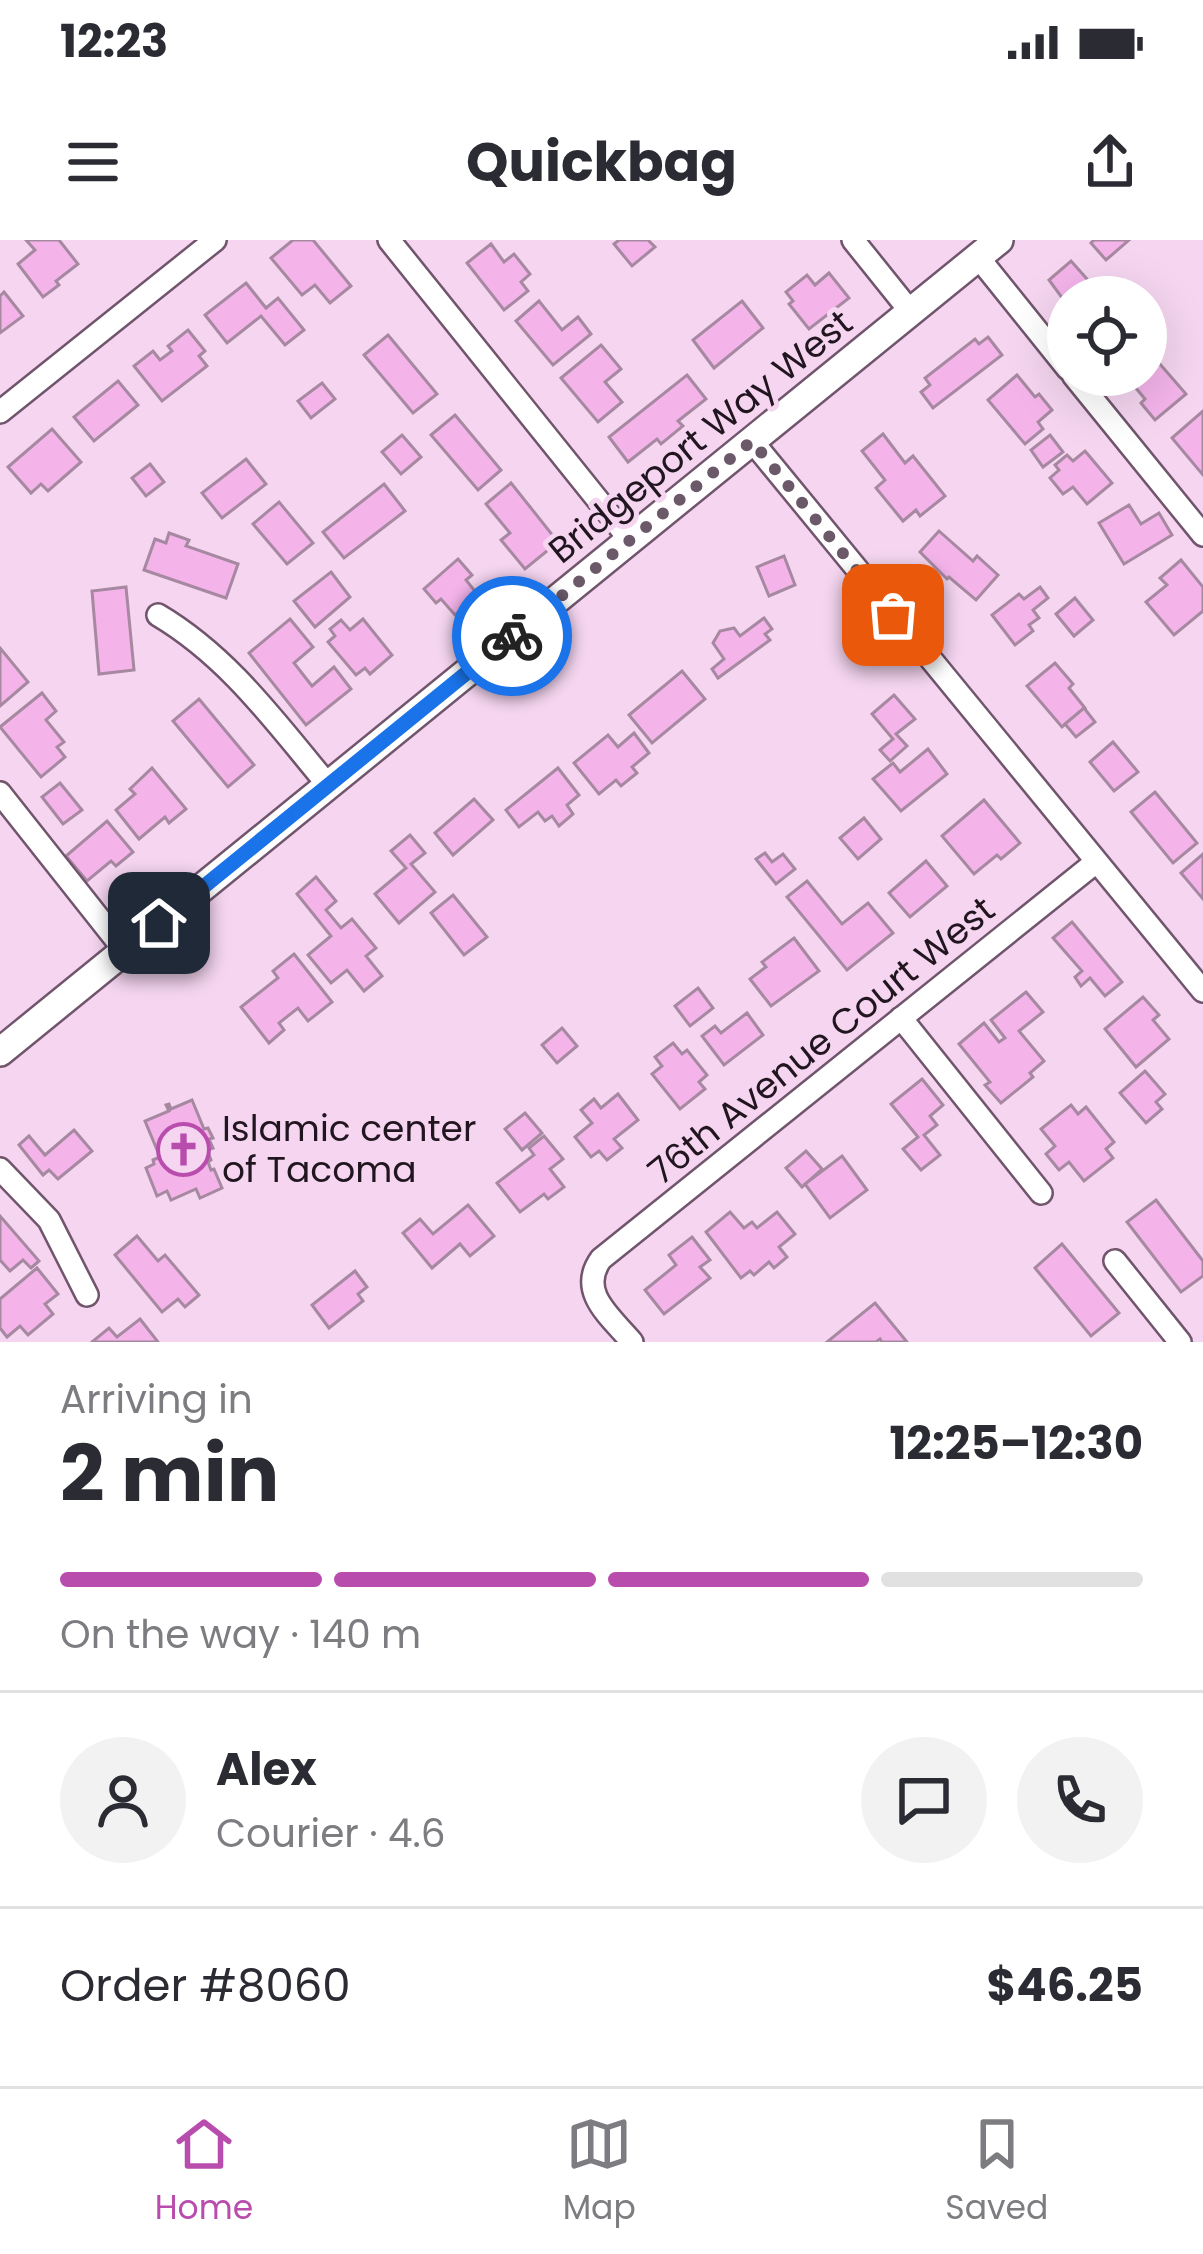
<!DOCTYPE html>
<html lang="en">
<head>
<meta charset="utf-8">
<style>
  body { margin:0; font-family:Poppins,sans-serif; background:#f2f2f3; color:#2b2b33; height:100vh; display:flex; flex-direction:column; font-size:45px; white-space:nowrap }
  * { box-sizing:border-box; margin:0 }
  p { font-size:39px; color:#7c7c81 }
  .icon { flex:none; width:66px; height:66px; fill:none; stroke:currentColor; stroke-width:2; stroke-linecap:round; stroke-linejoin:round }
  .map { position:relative; height:1102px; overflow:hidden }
  .drawer { display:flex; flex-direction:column; background:#fff; flex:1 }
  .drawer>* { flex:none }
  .controls { position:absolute; left:1047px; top:36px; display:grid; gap:24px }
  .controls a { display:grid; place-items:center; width:120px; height:120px; border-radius:50%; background:#fff; box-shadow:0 12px 48px #0002; font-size:60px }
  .pin { position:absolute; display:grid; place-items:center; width:102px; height:102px; color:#fff; margin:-51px; border-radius:24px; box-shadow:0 6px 18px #0006 }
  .courier { position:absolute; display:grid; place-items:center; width:120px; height:120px; margin:-60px; border:9px solid #1a73e8; border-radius:50%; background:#fff; color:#222; box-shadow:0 3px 15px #0007 }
  .overview em { font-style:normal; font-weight:700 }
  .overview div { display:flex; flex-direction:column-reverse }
  .overview { display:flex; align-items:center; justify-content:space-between; height:204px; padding:0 60px }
  h1 { font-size:78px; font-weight:700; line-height:90px }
  .bar { display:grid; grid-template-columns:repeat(4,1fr); gap:18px 12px; align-content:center; height:144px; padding:0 60px }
  .bar i { height:15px; border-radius:9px; background:#e1e1e2 }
  .bar .current { background:#b94dae }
  .bar p { grid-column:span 4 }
  .line { display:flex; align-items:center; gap:30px; padding:0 60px; border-top:3px solid #e1e1e2 }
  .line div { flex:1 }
  .round { display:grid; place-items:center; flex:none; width:126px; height:126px; border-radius:63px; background:#f2f2f3 }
  .status { display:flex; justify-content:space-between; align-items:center; height:84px; padding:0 60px; background:#fff; direction:ltr }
  .status svg { height:33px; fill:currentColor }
  header { display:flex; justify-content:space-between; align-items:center; height:156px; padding:0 60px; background:#fff; font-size:54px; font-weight:700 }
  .tabs { display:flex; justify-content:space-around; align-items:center; height:168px; border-top:3px solid #e1e1e2; background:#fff; font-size:33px; color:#7c7c81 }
  .tabs a { display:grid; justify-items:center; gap:6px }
  .tabs .current { color:#b94dae }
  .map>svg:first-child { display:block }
  .building { fill:#f4b4ea; stroke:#a689a1; stroke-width:3 }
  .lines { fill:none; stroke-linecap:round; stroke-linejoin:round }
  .minor-casing { stroke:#70556c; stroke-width:26 }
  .major-casing { stroke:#70556c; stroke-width:32 }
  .minor { stroke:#fff; stroke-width:21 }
  .major { stroke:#fff; stroke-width:27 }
  .done { stroke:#6b5969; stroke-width:12; stroke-dasharray:0 21.6 }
  .route { stroke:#1a73e8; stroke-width:15 }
  .labels { text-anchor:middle; stroke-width:10; stroke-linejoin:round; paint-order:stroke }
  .street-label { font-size:36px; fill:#211620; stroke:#f5d5f0 }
  .poi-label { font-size:36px; fill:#211620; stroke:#f5d5f0; text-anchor:start }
</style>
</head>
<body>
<div class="status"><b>12:23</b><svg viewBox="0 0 49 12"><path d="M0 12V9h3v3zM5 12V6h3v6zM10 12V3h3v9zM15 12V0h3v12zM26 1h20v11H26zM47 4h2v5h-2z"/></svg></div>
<header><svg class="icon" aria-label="menu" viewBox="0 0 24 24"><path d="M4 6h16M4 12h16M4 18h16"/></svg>Quickbag<svg class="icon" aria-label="share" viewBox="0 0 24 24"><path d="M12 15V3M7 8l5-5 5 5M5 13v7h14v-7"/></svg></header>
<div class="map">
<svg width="1203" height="1102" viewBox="0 0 1203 1102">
  <rect width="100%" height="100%" fill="#f5d5f0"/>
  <g class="building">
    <polygon points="26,0 59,0 78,24 56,41 59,45 43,57 18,24 35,10"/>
    <polygon points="293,0 313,0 351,46 330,63 315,45 302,55 271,18"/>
    <polygon points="619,0 648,0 655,7 632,26 614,4"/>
    <polygon points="1094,0 1129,0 1106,20 1091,3"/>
    <polygon points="491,4 504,22 514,14 530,34 521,42 528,51 504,70 467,23"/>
    <polygon points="1071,21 1103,57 1068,57 1068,66 1049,40"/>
    <polygon points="829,33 849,58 809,89 789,64 793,61 786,52 807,35 815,45"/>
    <polygon points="246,43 266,68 278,58 304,90 285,105 261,76 227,103 205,75"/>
    <polygon points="4,52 23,76 0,93 0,56"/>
    <polygon points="539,61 562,90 578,77 591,94 553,125 516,81"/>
    <polygon points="742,61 763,88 714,128 693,100"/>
    <polygon points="188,90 205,111 199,116 207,126 162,161 134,126 153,111 160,120 172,111 168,106"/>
    <polygon points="388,95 437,154 413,173 364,115"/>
    <polygon points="988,97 1002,115 933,168 921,152 930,145 925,138 975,99 979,104"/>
    <polygon points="601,105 621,129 605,142 622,162 598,182 561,138"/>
    <polygon points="1146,108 1186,154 1155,180 1141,163 1145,159 1125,135 1146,135"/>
    <polygon points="687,135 706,159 678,181 683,186 661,204 657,199 628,222 609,197"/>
    <polygon points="1017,135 1035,157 1039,154 1052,170 1038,182 1043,189 1025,204 988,160"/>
    <polygon points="118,141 138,165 94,201 74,177"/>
    <polygon points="322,143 335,159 311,178 298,161"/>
    <polygon points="1203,171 1203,235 1172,198"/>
    <polygon points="455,175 501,230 478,250 431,195"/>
    <polygon points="52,189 81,222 48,251 41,244 31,253 8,227"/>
    <polygon points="883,194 905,223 913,216 945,256 920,276 916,270 903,281 876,248 885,240 862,211"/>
    <polygon points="402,195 421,217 401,234 382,212"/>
    <polygon points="1050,195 1063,212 1043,227 1031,210"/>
    <polygon points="1085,211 1112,243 1087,264 1073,247 1063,254 1050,238 1059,230 1055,225 1067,215 1073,221"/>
    <polygon points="246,219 266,244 222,278 202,253"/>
    <polygon points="150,224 164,242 146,256 132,238"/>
    <polygon points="511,243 558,302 525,329 501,300 510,293 486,264"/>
    <polygon points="384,244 405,271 344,318 323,292"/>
    <polygon points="279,262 313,303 287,324 253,284"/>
    <polygon points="1129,265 1141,284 1159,273 1172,295 1124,324 1099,283"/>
    <polygon points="939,291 973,321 977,316 998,335 976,360 949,337 947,339 920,312"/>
    <polygon points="169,293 189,300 186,306 238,324 226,358 144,330 155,299 166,303"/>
    <polygon points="784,316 795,345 769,356 757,327"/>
    <polygon points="458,319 472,335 466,340 478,355 455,375 441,359 436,363 424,349"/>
    <polygon points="1181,320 1203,347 1203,371 1174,395 1146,362 1167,345 1160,338"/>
    <polygon points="331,332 350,357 315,387 294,361"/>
    <polygon points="126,347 134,430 99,434 92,351"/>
    <polygon points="1040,347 1048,358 1033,370 1039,378 1029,385 1033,391 1015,405 992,375 1019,354 1024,359"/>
    <polygon points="1075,358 1093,380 1074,396 1056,374"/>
    <polygon points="764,378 772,389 765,394 770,400 718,438 712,429 724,419 713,403 720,391 734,388 740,396"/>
    <polygon points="290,379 313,407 294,423 312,446 334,427 351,449 306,485 249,413"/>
    <polygon points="363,379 392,415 370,434 365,428 356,435 328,402 335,396 330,389 341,380 350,390"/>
    <polygon points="0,408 28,442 0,466"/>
    <polygon points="1055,423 1073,444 1069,448 1085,468 1062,487 1027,446"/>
    <polygon points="682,431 705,459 652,503 629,475"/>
    <polygon points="42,453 56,471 46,480 64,502 57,507 65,517 41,537 0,487"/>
    <polygon points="894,455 915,479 896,494 907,506 890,521 880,510 893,499 872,474"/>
    <polygon points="199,459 254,525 228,547 173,481"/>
    <polygon points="1084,468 1095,482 1076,497 1065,484"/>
    <polygon points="634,493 649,513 632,527 637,533 621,546 616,540 599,554 574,523 608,495 618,507"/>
    <polygon points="1113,502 1138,532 1114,551 1090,522"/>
    <polygon points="928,509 947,534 901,571 873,539 893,523 900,532"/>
    <polygon points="152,528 186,569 169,583 165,577 139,599 116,570 135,554 130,549"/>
    <polygon points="558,528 579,555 567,565 573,574 559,586 552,576 545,581 538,572 519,587 506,570"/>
    <polygon points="60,543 82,570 63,584 42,557"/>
    <polygon points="1155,552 1197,603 1173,623 1131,572"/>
    <polygon points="474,559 493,580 453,615 435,593"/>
    <polygon points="984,560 1020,603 1001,619 997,615 974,634 942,596"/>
    <polygon points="864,578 881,599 858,619 840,598"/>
    <polygon points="107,581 133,612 116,626 111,621 87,641 66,616"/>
    <polygon points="410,595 425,613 411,624 435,652 399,683 375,654 406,628 391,611"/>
    <polygon points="765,613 772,622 783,614 795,629 776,644 756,619"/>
    <polygon points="1203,614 1203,659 1181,633"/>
    <polygon points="926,621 947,646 910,677 889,653"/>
    <polygon points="316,637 336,661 326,670 341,688 352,679 376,708 366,716 382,736 364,751 347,730 331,743 308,715 331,696 297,654"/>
    <polygon points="807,641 842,684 868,663 893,693 847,730 787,657"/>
    <polygon points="453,655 487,697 464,715 431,673"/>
    <polygon points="1072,682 1122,742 1105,756 1090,738 1081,746 1075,737 1082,731 1053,698"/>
    <polygon points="794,698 819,731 771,766 750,739 766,727 762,722"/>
    <polygon points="294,714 332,762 308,781 298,768 279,783 284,790 269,803 241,767 278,738 273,731"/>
    <polygon points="698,748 713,768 690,786 675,766"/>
    <polygon points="1026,752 1043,772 1019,791 1044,821 1030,833 1033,837 1001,863 985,845 990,842 959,804 984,783 999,802 1005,798 991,780"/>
    <polygon points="1143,757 1159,775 1153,780 1169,799 1136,827 1105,789"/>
    <polygon points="747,773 763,795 724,825 702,796 715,786 721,793"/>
    <polygon points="562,788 577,806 557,823 542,805"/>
    <polygon points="673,803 682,814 687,810 707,835 699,842 705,849 680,869 652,834 662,826 655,817"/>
    <polygon points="1145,831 1165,854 1156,862 1162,869 1146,883 1120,853"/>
    <polygon points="922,839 943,865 930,876 937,885 924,895 940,915 921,930 903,909 918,897 891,864"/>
    <polygon points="618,854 638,880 614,899 622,908 607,920 599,911 591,917 575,897 592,883 581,870 594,859 601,868"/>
    <polygon points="192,860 204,889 208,888 213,898 209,899 213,908 207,910 211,920 208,922 211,930 214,929 222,948 200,958 196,949 171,960 167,951 157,956 146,928 154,924 153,920 160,917 145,881 169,871 166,865 169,864 171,869"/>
    <polygon points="1071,865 1078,874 1086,867 1114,902 1106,909 1113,918 1084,941 1069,922 1059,930 1046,914 1055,906 1041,889"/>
    <polygon points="525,873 542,893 522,910 505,889"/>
    <polygon points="74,890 92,911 58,939 49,930 43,935 19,905 29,896 45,915"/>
    <polygon points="544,896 563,919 550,929 564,947 548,959 544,954 520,972 497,943 534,915 529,908"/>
    <polygon points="806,911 822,929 802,947 786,928"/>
    <polygon points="842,916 867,950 830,978 805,944"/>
    <polygon points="1156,960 1203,1021 1203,1036 1181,1052 1127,982"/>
    <polygon points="468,965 494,996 470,1016 460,1004 432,1028 403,993 420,979 433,994"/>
    <polygon points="730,972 744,988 752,982 757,988 777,972 795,994 779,1007 787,1017 774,1028 769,1022 754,1035 750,1031 741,1038 706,992"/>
    <polygon points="0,976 39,1021 31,1028 23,1020 10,1031 0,1020"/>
    <polygon points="137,996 158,1021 165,1015 199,1055 185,1067 178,1059 162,1072 115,1015"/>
    <polygon points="692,997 710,1020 700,1027 710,1038 664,1074 645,1050 676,1025 669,1015"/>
    <polygon points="1062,1004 1119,1073 1091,1096 1035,1028"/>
    <polygon points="37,1028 58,1054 45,1064 53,1074 28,1095 20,1086 7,1097 0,1088 0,1059"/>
    <polygon points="355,1031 367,1047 358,1054 363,1061 329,1088 312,1065"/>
    <polygon points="875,1063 907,1102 882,1102 880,1099 876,1102 827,1102"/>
    <polygon points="140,1079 158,1102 92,1102 109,1088 117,1097"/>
  </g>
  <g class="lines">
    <defs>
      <g id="minor">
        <polyline points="389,0 630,300"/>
        <polyline points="853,0 910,71"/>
        <polyline points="978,17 1068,129"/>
        <polyline points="1073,135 1203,295"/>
        <polyline points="0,172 215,0"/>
        <polyline points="752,201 1203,751"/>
        <path d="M158 375C229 417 276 483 328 545"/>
        <polyline points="0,553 125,711"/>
        <polyline points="901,778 1041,953"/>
        <polyline points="0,929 49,980 87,1055"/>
        <polyline points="1115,1021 1180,1102"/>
        <path d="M632 1102C611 1077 577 1052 601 1019L1096 622"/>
      </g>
      <polyline id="major" points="0,812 999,0"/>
    </defs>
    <use href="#minor" class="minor-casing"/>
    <use href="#major" class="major-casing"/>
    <use href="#minor" class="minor"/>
    <use href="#major" class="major"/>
  </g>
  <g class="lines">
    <polyline class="done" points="512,396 752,201 893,375"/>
    <polyline class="route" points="159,683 512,396"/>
  </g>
  <defs>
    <symbol id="church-ring" viewBox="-11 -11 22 22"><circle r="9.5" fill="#f5d5f0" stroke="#b94dae" stroke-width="1.5"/><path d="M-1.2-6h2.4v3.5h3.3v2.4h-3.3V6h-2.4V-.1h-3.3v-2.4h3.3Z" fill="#b94dae"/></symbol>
  </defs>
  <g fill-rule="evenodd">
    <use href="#church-ring" x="154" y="880" width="59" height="59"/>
  </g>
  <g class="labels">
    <g class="street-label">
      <text transform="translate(700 196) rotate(-39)" y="13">Bridgeport Way West</text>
      <text transform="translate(821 800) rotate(-39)" y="13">76th Avenue Court West</text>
    </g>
    <g class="poi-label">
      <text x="222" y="901">Islamic center<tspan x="222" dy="41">of Tacoma</tspan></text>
    </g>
  </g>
</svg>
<div class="controls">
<a><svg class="icon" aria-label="locate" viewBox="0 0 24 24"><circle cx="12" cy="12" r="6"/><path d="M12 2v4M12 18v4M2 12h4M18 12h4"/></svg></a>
</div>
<div class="pin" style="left:893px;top:375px;background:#ea580c"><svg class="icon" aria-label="bag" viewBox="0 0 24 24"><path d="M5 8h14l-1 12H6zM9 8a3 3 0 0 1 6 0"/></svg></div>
<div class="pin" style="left:159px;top:683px;background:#1f2937"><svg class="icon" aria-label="home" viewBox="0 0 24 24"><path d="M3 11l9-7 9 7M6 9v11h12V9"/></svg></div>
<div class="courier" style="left:512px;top:396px"><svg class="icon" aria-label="bike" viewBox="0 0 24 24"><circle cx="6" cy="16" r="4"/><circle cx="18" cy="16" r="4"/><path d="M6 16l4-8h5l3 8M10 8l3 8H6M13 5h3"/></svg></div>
</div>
<section class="drawer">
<div class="overview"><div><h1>2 min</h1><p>Arriving in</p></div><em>12:25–12:30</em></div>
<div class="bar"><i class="current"></i><i class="current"></i><i class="current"></i><i></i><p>On the way · 140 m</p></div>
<div class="line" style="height:216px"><a class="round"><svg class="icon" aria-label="person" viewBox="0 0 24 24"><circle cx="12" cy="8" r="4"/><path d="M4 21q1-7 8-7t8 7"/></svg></a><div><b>Alex</b><p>Courier · 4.6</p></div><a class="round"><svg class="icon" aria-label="chat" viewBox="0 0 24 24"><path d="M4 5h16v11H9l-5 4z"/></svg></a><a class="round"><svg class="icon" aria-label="phone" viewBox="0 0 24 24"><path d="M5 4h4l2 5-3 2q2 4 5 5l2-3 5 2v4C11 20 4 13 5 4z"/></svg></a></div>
<div class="line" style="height:156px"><div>Order #8060</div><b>$46.25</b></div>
</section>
<nav class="tabs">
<a class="current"><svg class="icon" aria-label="home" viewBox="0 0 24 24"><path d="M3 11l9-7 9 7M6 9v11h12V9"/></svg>Home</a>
<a><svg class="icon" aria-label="map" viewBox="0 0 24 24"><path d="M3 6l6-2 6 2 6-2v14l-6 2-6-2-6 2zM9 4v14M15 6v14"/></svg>Map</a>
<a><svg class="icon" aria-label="saved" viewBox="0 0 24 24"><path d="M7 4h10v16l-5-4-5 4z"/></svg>Saved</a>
</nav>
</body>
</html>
